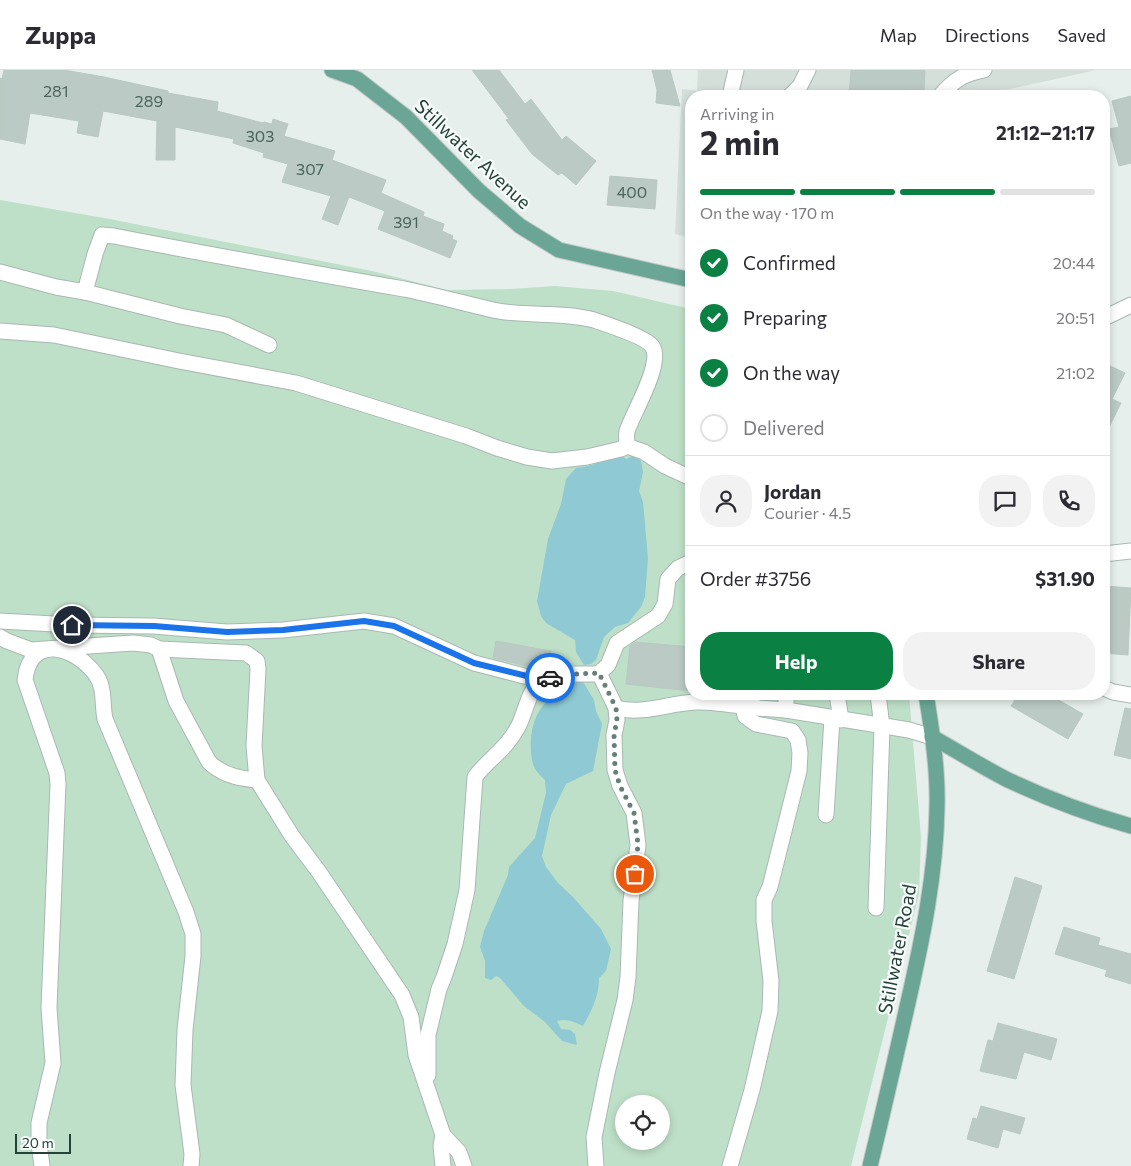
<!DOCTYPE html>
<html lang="en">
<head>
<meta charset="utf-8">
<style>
  body { margin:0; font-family:Commissioner,sans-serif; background:#f2f2f3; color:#2b2b33; height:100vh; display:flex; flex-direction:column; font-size:19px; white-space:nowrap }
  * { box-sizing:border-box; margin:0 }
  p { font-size:16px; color:#7c7c81 }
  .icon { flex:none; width:28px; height:28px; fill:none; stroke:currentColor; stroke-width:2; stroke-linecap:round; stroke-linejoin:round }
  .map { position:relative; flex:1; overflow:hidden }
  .side { position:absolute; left:685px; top:20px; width:425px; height:610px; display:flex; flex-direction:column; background:#fff; border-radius:20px; box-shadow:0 2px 8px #0003 }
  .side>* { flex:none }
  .fabs { position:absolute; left:615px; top:1025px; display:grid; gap:10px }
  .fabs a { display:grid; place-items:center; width:55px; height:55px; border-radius:50%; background:#fff; box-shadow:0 2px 8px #0003; font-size:25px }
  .scale { position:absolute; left:15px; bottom:12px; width:56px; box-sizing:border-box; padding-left:5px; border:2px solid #24423a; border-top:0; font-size:14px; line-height:18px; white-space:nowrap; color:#24423a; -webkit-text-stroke:4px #f7fbf9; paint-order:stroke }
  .pin { position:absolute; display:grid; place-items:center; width:42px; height:42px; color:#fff; margin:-21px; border:2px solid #fff; border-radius:50%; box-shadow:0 1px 5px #0007 }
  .courier { position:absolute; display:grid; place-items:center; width:50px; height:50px; margin:-25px; border:4px solid #1a73e8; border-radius:50%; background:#fff; color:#222; box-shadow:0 1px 6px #0007 }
  .overview em { font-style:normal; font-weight:700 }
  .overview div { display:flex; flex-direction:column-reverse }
  .overview { display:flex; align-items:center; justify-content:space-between; height:85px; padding:0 15px }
  h1 { font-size:32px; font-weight:700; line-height:38px }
  .bar { display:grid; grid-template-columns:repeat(4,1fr); gap:8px 5px; align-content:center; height:60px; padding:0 15px }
  .bar i { height:6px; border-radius:4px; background:#e1e1e2 }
  .bar .active { background:#0b8043 }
  .bar p { grid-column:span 4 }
  .line { display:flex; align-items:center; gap:12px; padding:0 15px; border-top:1px solid #e1e1e2 }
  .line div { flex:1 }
  .round { display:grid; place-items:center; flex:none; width:52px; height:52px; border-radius:20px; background:#f2f2f3 }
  ol { padding:0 15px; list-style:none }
  li { display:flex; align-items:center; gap:15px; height:55px }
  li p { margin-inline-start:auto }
  li .icon { padding:5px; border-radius:50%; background:#0b8043; color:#fff; stroke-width:4 }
  li:last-child { color:#7c7c81 }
  li i { width:28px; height:28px; border:2px solid #e1e1e2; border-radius:50% }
  .primary-button { display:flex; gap:10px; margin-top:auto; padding:10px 15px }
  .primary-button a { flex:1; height:58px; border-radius:20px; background:#0b8043; color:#fff; font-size:20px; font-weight:700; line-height:58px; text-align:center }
  .primary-button a+a { background:#f2f2f3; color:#2b2b33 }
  header { display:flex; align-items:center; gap:30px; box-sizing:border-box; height:70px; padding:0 25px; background:#fff; border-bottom:1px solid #e1e1e2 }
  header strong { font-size:24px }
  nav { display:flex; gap:28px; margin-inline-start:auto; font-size:18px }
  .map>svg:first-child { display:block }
  .built { fill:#d4dfda }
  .green { fill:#bfe0c8; fill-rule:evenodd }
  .water { fill:#8ec9d4 }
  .building { fill:#bbcac4; stroke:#b8c9c2 }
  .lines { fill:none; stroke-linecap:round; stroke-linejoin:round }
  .minor-casing { stroke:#a8b8b2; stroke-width:17 }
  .major-casing { stroke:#c2cac8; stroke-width:17 }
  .minor { stroke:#fff; stroke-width:15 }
  .major { stroke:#6aa596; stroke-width:15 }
  .done { stroke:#687f78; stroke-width:5; stroke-dasharray:0 9 }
  .route { stroke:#1a73e8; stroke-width:6 }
  .labels { text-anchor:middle; stroke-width:4.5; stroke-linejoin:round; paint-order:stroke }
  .number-label { font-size:16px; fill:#4a645c }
  .street-label { font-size:19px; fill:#24423a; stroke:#f7fbf9 }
</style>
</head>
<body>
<header>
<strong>Zuppa</strong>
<nav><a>Map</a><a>Directions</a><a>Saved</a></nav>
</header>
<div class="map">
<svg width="1131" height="1096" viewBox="0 0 1131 1096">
  <rect width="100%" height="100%" fill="#e6efeb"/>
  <polygon class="built" points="698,0 1096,0 979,26 691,26 691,168 675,164 682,19 697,21"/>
  <path class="green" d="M0 130 110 149 372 201 447 220 511 219 555 216 613 221 691 239V624H909L921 767 919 824 851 1096H0ZM624 1034H661V1071H624Z"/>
  <g class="water">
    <polygon points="633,385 641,391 643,402 639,421 643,432 648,488 645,527 641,537 628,553 615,557 604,567 596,590 591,594 584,595 576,582 575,570 546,553 541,546 537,531 548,469 561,434 566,409 576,398 588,396 620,386 627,389"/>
    <path d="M577 612H583L594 630 596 641 602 654 593 701 566 714 551 745 542 786 546 797 558 813 573 827 601 859 611 879 606 901 599 908C599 926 592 940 583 956 575 952 566 948 557 951L561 959 570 960 575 964 577 975 562 971 545 952 524 936 500 908 496 906 491 910 485 908V891L480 877 484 861 508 805 509 797 535 768 546 723 545 710C540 705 535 701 533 694 528 677 531 650 542 637 551 625 565 618 577 612Z"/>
  </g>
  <g class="building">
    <polygon points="4,0 64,0 104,7 168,21 168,23 218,32 217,41 263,53 264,52 272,54 273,49 288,54 284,66 335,81 332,90 386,110 381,123 424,142 423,146 444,154 442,161 453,166 452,169 457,171 450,188 378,159 385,141 349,127 338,155 322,149 331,126 282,112 288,94 263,87 264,83 233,73 234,69 175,57 175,90 156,90 157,51 103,41 98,67 77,63 79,51 30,43 25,74 0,69 0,8 2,9"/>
    <polygon points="472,0 499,0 525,34 531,29 562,70 566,66 596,91 576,115 562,103 558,105 532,84 506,50 509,49"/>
    <polygon points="652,0 670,0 680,36 656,33 657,20"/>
    <polygon points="851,0 925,0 924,20 910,19 910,26 849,26"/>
    <polygon points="1131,26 1131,93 1119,96 1109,59 1119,57 1112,31"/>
    <polygon points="610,106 657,110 655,139 607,135"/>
    <polygon points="1104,293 1125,303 1112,329 1121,333 1104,367"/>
    <polygon points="1104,516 1131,518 1128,585 1104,583"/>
    <polygon points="496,571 551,581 548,599 543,600 493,588"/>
    <polygon points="635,572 691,577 691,621 626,614 630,576"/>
    <polygon points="1019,624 1048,624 1083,644 1068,669 1011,636"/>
    <polygon points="1125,638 1131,639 1131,689 1114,685"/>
    <polygon points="1015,807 1042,816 1014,909 987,901"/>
    <polygon points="1064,857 1100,868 1098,875 1131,884 1131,914 1105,906 1107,900 1055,884"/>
    <polygon points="998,953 1057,969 1051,990 1024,982 1016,1009 980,1001 988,970 993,971"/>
    <polygon points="981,1036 1025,1048 1020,1064 1003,1059 998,1078 967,1069 973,1048 977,1049"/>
  </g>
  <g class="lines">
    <defs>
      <g id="minor">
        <polyline points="730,26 736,0"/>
        <polyline points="790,26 800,16 808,0"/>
        <path d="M940 26C954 10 963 4 984 0"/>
        <polyline points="0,202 56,217 85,222"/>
        <polyline points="1104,248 1131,235"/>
        <polyline points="0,261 54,265 179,291 296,313 466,366 497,378 527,387 552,391 587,387 621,379 627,376"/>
        <path d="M269 275 226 255 180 246 85 222 95 184 102 165 114 166C210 185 307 202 404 219 434 225 463 233 493 240 525 247 561 241 594 250 606 254 646 267 652 276 664 292 633 343 627 361 626 365 627 371 627 376L644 382 665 396 691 408"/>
        <polyline points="1104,484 1131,481"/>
        <polyline points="0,551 72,555 153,556 227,562 283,560 364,551 394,556 474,593 524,606 543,610 574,604 598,604 608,595 617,573 658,546 665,534 668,509 678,498 691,492"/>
        <path d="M0 567 7 571 31 580 133 573 151 575 159 579 176 631 209 692C222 705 240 709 257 710"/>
        <polyline points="159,579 246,583 257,591 258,599 254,676 257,710 292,766 319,802 402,925 411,947 416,985 443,1065 459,1082 464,1096"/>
        <polyline points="1104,618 1113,622 1131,625"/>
        <polyline points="748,624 747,630 757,638 786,640"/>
        <polyline points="786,624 786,640 909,660 932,667"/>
        <polyline points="837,624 841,650"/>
        <path d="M616 638C643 645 669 633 696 632 711 631 728 635 743 636L745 646 756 654 792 661 798 670 800 683 799 701 770 817 764 830V851L771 911 770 941 752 1020 730 1096"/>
        <polyline points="826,745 832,649"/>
        <polyline points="876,838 882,657 878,624"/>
        <path d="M428 1005V965L439 919 444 907 455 874 467 820 475 707C489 688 505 681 518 657 526 642 528 619 543 610"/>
        <polyline points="443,1065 441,1076 443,1096"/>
        <path d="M42 1096 39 1074V1053L53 993 49 938 58 714 57 703 25 610C30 563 75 576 96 605 105 617 102 635 105 649L186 842 193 864V886L185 960 183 1015 192 1084 191 1096"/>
        <polyline points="596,1096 594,1067 607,1003 625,930 628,907 631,831 638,775 634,743 620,716 615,700 614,665 617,650 616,638 599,603"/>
      </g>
      <g id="major">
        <polyline points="332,0 357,9 406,47 479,121 520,156 559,180 691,210"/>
        <path d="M932 667C957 681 981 696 1006 709 1046 728 1088 744 1131 756"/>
        <path d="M870 1096C883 1043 895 990 907 937 922 871 936 805 937 737 938 700 932 661 926 624"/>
      </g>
    </defs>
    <use href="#minor" class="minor-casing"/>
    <use href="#major" class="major-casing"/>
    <use href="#minor" class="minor"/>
    <use href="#major" class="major"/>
  </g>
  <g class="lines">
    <polyline class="done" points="550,608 574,604 599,603 616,638 617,650 614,665 615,700 620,716 634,743 638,774 635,804"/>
    <polyline class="route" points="72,555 154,556 227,562 283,560 364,551 394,556 474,593 543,610 550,608"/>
  </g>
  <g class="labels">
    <g class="number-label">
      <text x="56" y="27">281</text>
      <text x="149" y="37">289</text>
      <text x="260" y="72">303</text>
      <text x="310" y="105">307</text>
      <text x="632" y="128">400</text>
      <text x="406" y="158">391</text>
    </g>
    <g class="street-label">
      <text transform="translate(473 84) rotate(43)" y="7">Stillwater Avenue</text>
      <text transform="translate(897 879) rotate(-79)" y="7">Stillwater Road</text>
    </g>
  </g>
</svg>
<div class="fabs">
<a><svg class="icon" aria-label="locate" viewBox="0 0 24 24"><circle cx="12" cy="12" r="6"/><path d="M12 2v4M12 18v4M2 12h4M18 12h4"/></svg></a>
</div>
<div class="scale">20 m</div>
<div class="pin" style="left:635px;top:804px;background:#ea580c"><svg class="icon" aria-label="bag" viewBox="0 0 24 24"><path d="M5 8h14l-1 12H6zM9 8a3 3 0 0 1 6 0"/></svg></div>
<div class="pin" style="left:72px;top:555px;background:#1f2937"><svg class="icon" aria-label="home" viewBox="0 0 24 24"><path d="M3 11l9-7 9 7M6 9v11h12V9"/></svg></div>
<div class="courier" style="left:550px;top:608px"><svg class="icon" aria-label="car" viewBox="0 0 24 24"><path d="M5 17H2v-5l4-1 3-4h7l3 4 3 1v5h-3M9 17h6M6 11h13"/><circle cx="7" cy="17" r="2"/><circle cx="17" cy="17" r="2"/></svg></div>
<section class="side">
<div class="overview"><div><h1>2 min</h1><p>Arriving in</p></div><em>21:12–21:17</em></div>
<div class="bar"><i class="active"></i><i class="active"></i><i class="active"></i><i></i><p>On the way · 170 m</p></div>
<ol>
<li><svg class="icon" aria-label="check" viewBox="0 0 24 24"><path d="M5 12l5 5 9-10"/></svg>Confirmed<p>20:44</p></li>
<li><svg class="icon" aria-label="check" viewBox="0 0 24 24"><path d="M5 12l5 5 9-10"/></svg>Preparing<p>20:51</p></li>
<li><svg class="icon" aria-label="check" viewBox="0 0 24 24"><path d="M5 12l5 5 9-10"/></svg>On the way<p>21:02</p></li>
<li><i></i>Delivered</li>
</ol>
<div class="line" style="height:90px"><a class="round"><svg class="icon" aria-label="person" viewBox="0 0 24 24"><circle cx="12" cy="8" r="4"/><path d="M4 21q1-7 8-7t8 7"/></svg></a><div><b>Jordan</b><p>Courier · 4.5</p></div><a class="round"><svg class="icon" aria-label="chat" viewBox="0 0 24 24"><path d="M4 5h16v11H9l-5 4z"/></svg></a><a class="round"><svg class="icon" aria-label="phone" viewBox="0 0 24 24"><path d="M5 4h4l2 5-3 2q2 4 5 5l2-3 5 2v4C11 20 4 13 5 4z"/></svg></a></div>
<div class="line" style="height:65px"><div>Order #3756</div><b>$31.90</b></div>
<div class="primary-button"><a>Help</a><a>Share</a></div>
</section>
</div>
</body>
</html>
